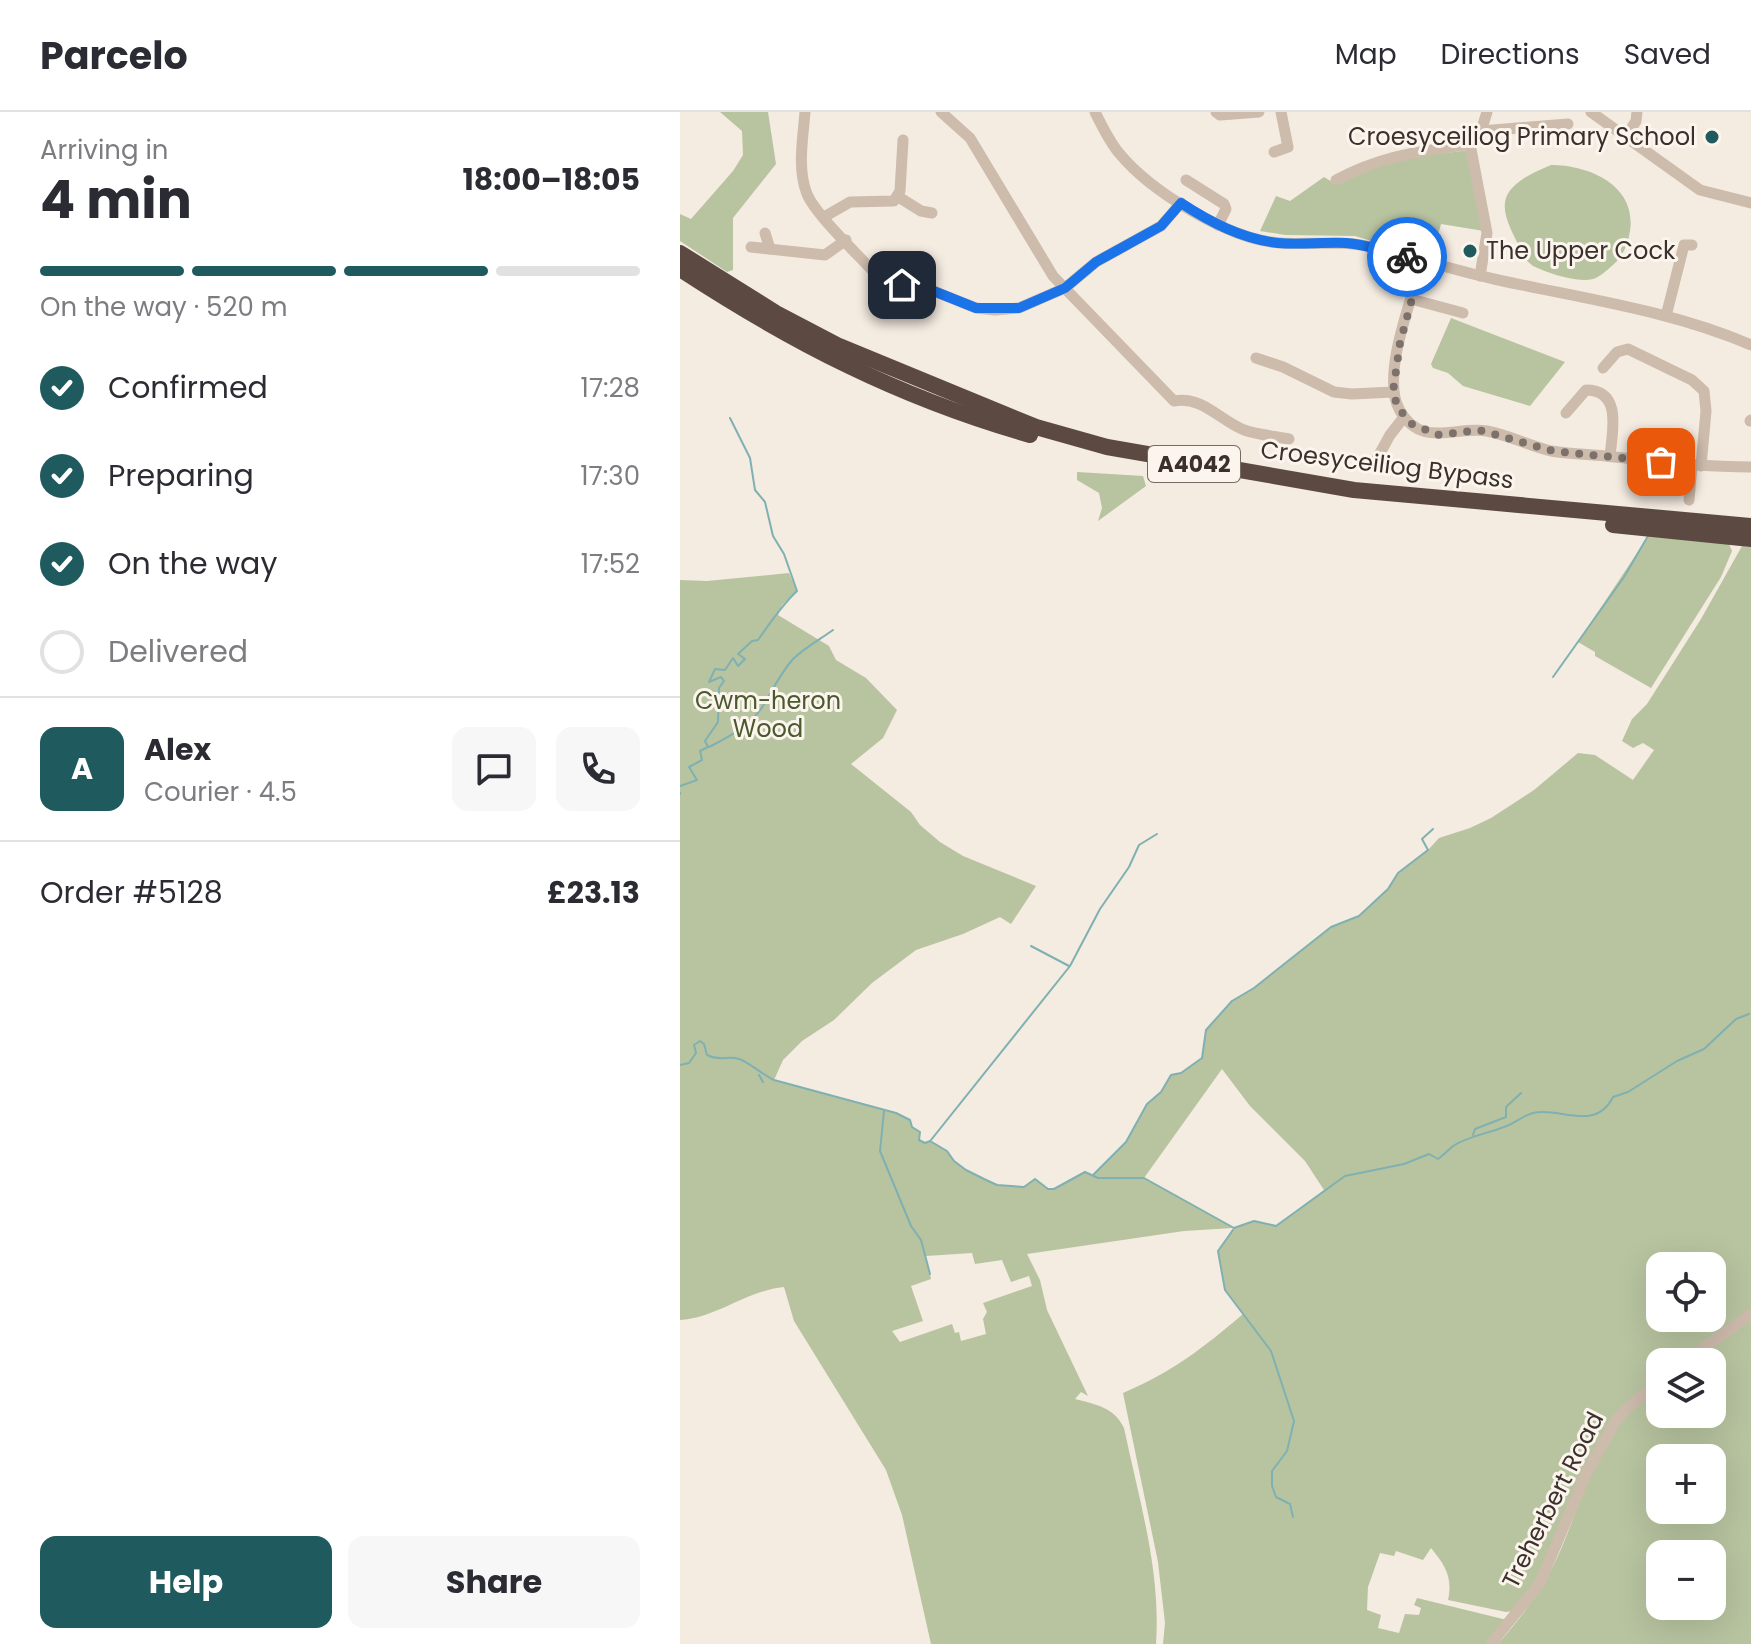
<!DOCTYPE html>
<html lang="en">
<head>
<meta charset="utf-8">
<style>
  body { margin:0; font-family:Poppins,sans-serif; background:#f7f7f7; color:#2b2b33; height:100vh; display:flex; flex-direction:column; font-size:30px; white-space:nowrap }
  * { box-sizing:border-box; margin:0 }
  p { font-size:26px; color:#7c7c81 }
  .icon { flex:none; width:44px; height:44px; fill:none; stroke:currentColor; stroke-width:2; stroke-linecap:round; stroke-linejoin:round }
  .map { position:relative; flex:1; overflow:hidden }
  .details { display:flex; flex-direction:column; background:#fff; width:680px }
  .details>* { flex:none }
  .controls { position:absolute; left:966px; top:1140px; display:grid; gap:16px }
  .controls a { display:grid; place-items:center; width:80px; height:80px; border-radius:16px; background:#fff; box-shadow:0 8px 32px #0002; font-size:40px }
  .pin { position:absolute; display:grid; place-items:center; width:68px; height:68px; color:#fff; margin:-34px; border-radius:16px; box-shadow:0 4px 12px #0006 }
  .courier { position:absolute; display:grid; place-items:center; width:80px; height:80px; margin:-40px; border:6px solid #1a73e8; border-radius:50%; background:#fff; color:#222; box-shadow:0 2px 10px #0007 }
  .summary em { font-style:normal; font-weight:700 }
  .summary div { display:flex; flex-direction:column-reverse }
  .summary { display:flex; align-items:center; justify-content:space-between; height:136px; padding:0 40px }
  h1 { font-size:52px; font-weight:700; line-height:60px }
  .bar { display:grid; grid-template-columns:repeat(4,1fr); gap:12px 8px; align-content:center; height:96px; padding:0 40px }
  .bar i { height:10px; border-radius:6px; background:#e1e1e2 }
  .bar .selected { background:#1f5a5e }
  .bar p { grid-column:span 4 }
  .line { display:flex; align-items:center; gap:20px; padding:0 40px; border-top:2px solid #e1e1e2 }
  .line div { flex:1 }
  .round { display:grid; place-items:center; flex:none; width:84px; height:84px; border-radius:16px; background:#f7f7f7 }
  ol { padding:0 40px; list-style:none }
  li { display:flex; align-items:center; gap:24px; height:88px }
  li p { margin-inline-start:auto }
  li .icon { padding:8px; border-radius:50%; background:#1f5a5e; color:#fff; stroke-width:4 }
  li:last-child { color:#7c7c81 }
  li i { width:44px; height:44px; border:4px solid #e1e1e2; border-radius:50% }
  .primary-button { display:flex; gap:16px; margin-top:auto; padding:16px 40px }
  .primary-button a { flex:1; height:92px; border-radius:16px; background:#1f5a5e; color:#fff; font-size:32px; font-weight:700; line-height:92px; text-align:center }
  .primary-button a+a { background:#f7f7f7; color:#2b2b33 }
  header { display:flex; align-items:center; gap:48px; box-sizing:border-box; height:112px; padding:0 40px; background:#fff; border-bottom:2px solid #e1e1e2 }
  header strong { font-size:38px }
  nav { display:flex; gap:44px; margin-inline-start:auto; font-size:28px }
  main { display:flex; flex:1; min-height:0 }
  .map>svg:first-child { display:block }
  .green { fill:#b8c4a0; fill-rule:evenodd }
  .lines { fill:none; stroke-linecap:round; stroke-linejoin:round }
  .stream { stroke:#7fb0b2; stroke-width:2 }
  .minor { stroke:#cdbbac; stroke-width:11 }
  .highway { stroke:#5c4a42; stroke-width:16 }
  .done { stroke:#7c716b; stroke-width:8; stroke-dasharray:0 14.4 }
  .route { stroke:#1a73e8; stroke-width:10 }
  .poi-dot { fill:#1f5a5e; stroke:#fbf5ee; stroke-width:3 }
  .labels { text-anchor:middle; stroke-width:6; stroke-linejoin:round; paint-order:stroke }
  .shield { fill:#fbf5ee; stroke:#756b66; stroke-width:2 }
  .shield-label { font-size:22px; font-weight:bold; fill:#3b302b }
  .poi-label { font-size:24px; fill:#3b302b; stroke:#fbf5ee; text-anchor:end }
  .street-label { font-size:24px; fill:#3b302b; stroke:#fbf5ee }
  .park-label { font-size:24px; fill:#4a5a2e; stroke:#fbf5ee }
</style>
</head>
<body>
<header>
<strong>Parcelo</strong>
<nav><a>Map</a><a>Directions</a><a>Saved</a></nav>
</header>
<main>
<section class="details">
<div class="summary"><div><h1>4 min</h1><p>Arriving in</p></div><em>18:00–18:05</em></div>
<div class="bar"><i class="selected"></i><i class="selected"></i><i class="selected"></i><i></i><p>On the way · 520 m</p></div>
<ol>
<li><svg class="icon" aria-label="check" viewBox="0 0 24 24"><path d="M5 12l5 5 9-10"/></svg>Confirmed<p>17:28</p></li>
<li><svg class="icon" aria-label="check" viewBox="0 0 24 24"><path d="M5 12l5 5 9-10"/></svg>Preparing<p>17:30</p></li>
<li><svg class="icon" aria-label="check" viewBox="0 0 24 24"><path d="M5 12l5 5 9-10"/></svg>On the way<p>17:52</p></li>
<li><i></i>Delivered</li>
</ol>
<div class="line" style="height:144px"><b class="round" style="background:#1f5a5e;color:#fff">A</b><div><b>Alex</b><p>Courier · 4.5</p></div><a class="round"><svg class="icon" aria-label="chat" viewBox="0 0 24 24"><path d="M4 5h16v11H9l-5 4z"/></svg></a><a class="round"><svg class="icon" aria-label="phone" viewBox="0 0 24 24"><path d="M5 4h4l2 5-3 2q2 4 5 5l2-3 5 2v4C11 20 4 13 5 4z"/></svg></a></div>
<div class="line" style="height:104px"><div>Order #5128</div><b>£23.13</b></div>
<div class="primary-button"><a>Help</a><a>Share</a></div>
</section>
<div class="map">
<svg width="1071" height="1532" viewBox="0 0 1071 1532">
  <rect width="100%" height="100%" fill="#f4ebe1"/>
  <g class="green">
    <polygon points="40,0 88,0 96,52 53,106 53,158 47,160 0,129 0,102 11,107 53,59 63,43 62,19"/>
    <polygon points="790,38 804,119 761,112 755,134 728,127 724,139 675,124 605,123 580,119 596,84 610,89 644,65 657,73 709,48"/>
    <path d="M871 53C910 53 957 74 950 119 948 132 943 144 934 152 928 157 920 165 913 167 896 171 868 161 853 154L847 149C820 98 807 79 871 53Z"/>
    <polygon points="771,206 885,250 850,294 783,274 768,261 753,256 751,252"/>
    <polygon points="397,360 463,364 466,374 418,409 422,396 419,381 397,368"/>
    <polygon points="969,423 1049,432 1052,439 1041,465 971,576 915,544 915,540 898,530"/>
    <path d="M1062 434 1071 435V1198L997 1250H980V1264L942 1295 859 1464 833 1499 826 1500 768 1488C773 1465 765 1453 751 1436L743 1448 716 1439 714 1444 700 1441 688 1475 687 1498 701 1503 698 1516 719 1521 725 1502 739 1503 741 1496 734 1493 737 1486 827 1508 807 1532H483L485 1511 478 1450 443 1281C492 1260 522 1237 563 1202L545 1178 538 1139 553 1116 504 1119 347 1142 360 1168 367 1198 408 1284 401 1280 395 1287C417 1293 434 1295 444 1316 459 1388 481 1458 476 1532H251L222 1403 206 1358 114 1209 104 1175C65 1179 37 1206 0 1208V468L27 469 109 461 117 479 102 493 98 503 149 534 156 548 186 566 217 598 203 626 171 652 231 700 240 713 260 730 283 744 356 774 331 812 320 805 283 822 236 838 192 871 154 908 122 929 103 948 94 968 216 1001 230 1008 232 1015 240 1020V1028L245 1031 250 1029 267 1039 274 1049 286 1058 304 1067 317 1073 344 1075 355 1067 368 1077H373L405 1060 413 1063 446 1030 467 992 481 980 491 963 501 961 522 946 526 918 552 889 574 876 651 815 680 804 708 777 718 761 748 738 759 726 790 716 811 706 854 678 898 641 915 643 953 668 974 638 963 631 953 636 942 629 952 607 967 592 1021 507ZM542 957 570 994 625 1049 644 1078 596 1114 574 1109 554 1116 464 1066ZM292 1141 295 1152 322 1148 331 1170 349 1164 352 1174 303 1191 307 1200 303 1207 306 1222 281 1229 279 1220 275 1221 272 1212 220 1230 212 1219 243 1209 231 1174 251 1167 246 1144ZM980 1154H1032V1206H980Z"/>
    <path d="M1071 1208V1532H818C841 1505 862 1479 877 1446 897 1403 912 1343 943 1307 953 1294 967 1285 980 1275V1302H1032V1250H1011ZM980 1346H1032V1398H980ZM980 1442H1032V1494H980Z"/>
  </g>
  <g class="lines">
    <g class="stream">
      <polyline points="873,565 944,465 968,424"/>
      <path d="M29 635C49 625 71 613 83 594 93 577 100 562 113 547 126 535 139 528 153 518"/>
      <path d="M0 674 17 668 9 655 22 648 20 639 28 635 25 629 38 610 39 576 44 569 41 565 29 570 35 557 45 558 53 546 58 554 65 547 58 542 72 529 78 528C90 511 101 494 117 479L104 442 93 424 85 390 75 378 70 346 50 306"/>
      <polyline points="0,681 0,682"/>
      <polyline points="351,834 389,854"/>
      <path d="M0 953 9 951 16 941 14 933 20 929 24 932 27 943C41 950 47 943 59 947 67 949 83 963 94 968L216 1001 230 1008 232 1015 240 1020 239 1028 245 1031 250 1029 267 1039 274 1049 286 1058 304 1067 317 1073 344 1075 355 1067 368 1077H374L405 1060 418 1066H464L554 1116 574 1109 596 1114 665 1064 724 1052 749 1042 758 1047C764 1043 767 1039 772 1035 785 1025 809 1021 824 1015 834 1012 842 1004 853 1001 878 994 915 1021 933 985L948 980 997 949 1024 937 1056 907 1069 902"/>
      <polyline points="79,963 83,970"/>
      <polyline points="204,999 200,1039 231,1114 241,1128 250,1162"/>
      <polyline points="793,1023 795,1017 826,1005 826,995 841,981"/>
      <polyline points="251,1028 390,854 420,797 449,755 459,733 477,722"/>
      <polyline points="413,1063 446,1030 467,992 481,980 491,963 501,961 522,946 526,918 552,889 574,876 651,815 679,804 708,777 718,761 748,738 742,727 753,717"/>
      <polyline points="553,1118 538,1139 545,1178 591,1239 614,1309 607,1339 592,1359 592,1374 596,1385 610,1392 613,1405"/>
    </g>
    <g class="minor">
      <path d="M125 0C123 26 117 57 127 82 136 104 184 148 202 169"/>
      <path d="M261 0 290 26 373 164 494 289C523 284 539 308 564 318 579 323 594 324 609 327"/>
      <path d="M415 0C422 14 429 29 439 41 471 80 550 128 600 131 630 133 661 128 691 135 732 144 772 158 814 167 900 186 990 198 1071 233"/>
      <polyline points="536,0 540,3 579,0"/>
      <polyline points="911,0 1020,78 1071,91"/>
      <polyline points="801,19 888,12"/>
      <polyline points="946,25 956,9 957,0"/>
      <polyline points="594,40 608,35 601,0"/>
      <polyline points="506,68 544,92 546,97 538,113"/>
      <path d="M656 68C703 43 738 40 790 32"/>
      <polyline points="217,84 241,99 252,101"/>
      <polyline points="144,105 170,90 214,89 220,79 223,28"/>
      <polyline points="85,121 90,137"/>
      <polyline points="71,135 145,143 166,128"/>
      <path d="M742 150C732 186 701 263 719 297 741 338 777 313 807 319 829 323 849 334 871 339 889 342 907 342 925 344 974 349 1022 355 1071 355"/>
      <polyline points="800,164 807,121 790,32 801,19 807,0"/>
      <polyline points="222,173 251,178 296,196 315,198 339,196 385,176 416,150 481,114 501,91"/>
      <polyline points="731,187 783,201"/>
      <polyline points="986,204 1004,133 1012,133"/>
      <polyline points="576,246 603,255 654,280 672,282 713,280"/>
      <polyline points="923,256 937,240 948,237 1012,268 1024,279 1026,299 1021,354"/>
      <path d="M886 301 906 278C943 278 932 321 930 344"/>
      <polyline points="1070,309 1071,308"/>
      <polyline points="694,352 710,323 724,305"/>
      <polyline points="1009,388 1012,353"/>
      <polyline points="1004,1250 1071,1202"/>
      <polyline points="811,1532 860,1471 906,1362 935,1310 947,1296 980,1269"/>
    </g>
    <g class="highway">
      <polyline points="0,141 96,201 159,234 356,315 427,335 674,378 1071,414"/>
      <path d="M0 157C113 231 220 286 350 323"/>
      <polyline points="933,413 1071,427"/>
    </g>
  </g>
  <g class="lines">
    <polyline class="done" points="727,145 742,150 720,231 713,280 718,296 732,312 759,323 799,318 873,339 981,350"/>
    <path class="route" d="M222 173 251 178 296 196H339L385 176 416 150 481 114 501 91C530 110 562 127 598 131 620 133 644 130 666 131 687 133 707 139 727 145"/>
  </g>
  <g class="poi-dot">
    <circle cx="1032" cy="25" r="8"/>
    <circle cx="790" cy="139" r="8"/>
  </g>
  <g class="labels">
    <rect class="shield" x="468" y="334" width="92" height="36" rx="6"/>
    <g class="shield-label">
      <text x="514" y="360">A4042</text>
    </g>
    <g class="poi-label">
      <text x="1016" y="33">Croesyceiliog Primary School</text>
      <text x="806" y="147" text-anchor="start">The Upper Cock</text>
    </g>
    <g class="street-label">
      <text transform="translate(707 353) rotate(7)" y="8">Croesyceiliog Bypass</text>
      <text transform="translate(873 1388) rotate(-63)" y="8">Treherbert Road</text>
    </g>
    <g class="park-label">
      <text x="88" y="597">Cwm-heron<tspan x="88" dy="28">Wood</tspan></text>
    </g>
  </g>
</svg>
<div class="controls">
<a><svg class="icon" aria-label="locate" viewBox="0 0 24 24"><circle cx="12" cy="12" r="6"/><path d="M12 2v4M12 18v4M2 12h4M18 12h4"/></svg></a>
<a><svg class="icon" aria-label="layers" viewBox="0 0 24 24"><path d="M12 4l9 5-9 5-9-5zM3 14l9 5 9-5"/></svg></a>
<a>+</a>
<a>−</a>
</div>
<div class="pin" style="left:981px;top:350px;background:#ea580c"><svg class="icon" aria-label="bag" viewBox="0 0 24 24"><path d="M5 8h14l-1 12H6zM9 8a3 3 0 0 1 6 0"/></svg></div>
<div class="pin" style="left:222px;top:173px;background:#1f2937"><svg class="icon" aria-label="home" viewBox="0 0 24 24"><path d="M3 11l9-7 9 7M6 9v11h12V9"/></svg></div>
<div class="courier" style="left:727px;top:145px"><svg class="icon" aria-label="bike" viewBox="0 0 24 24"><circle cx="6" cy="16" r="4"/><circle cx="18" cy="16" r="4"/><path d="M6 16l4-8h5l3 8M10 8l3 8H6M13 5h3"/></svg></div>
</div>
</main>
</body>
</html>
